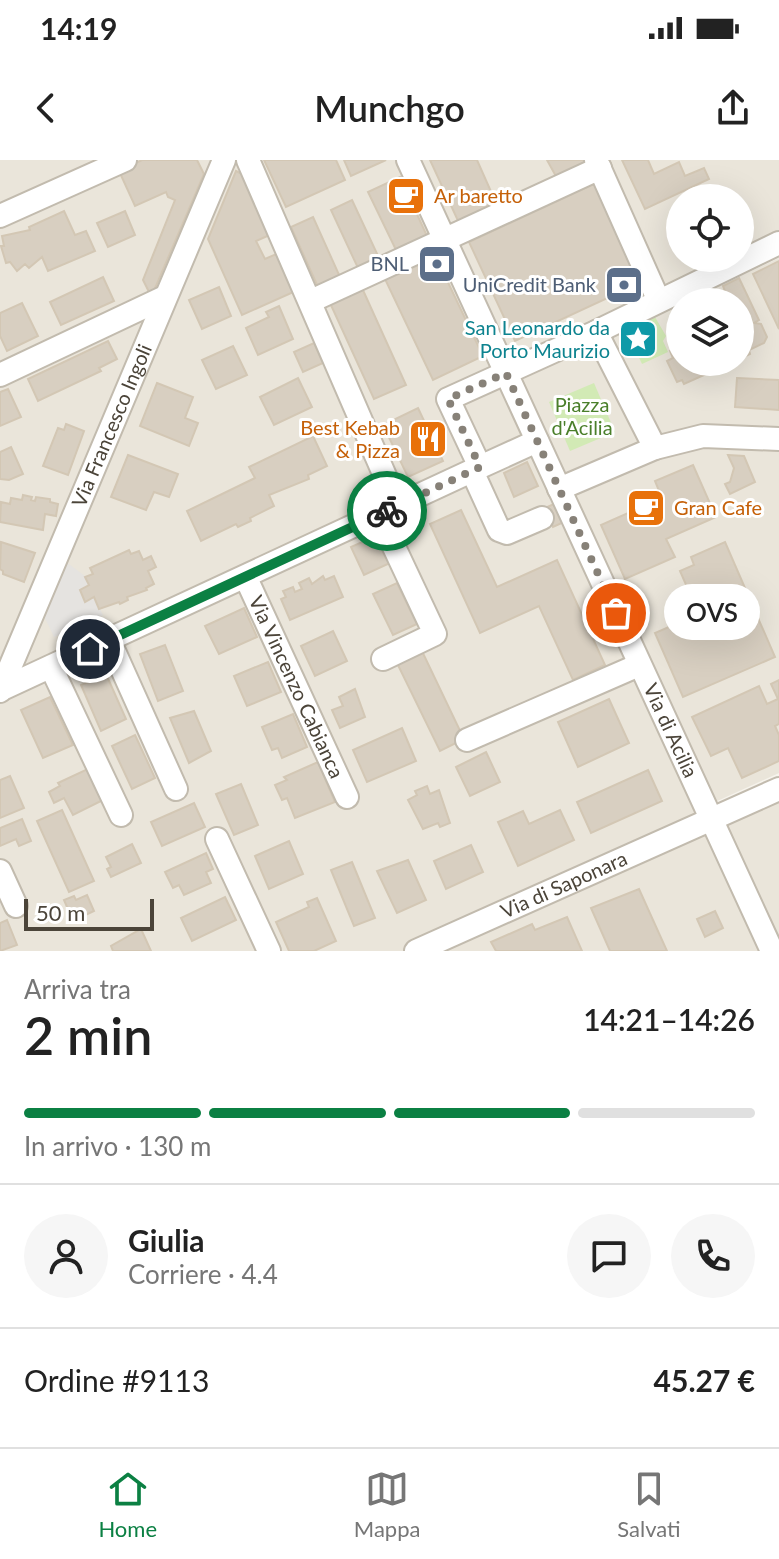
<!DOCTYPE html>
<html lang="it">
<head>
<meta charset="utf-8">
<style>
  body { margin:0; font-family:Lato,sans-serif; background:#f6f6f6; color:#222; height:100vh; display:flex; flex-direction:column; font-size:30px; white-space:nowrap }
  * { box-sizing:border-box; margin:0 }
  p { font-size:26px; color:#767676 }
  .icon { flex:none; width:44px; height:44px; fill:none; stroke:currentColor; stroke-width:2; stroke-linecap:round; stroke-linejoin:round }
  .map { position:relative; height:791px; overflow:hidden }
  .details { display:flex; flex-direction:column; background:#fff; flex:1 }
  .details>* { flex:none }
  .tools { position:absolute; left:666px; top:24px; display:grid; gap:16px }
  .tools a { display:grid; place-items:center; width:88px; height:88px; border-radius:50%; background:#fff; box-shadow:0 8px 32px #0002; font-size:40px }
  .scale { position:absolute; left:24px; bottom:20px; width:130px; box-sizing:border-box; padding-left:8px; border:4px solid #4b4439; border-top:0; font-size:22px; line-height:28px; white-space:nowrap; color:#4b4439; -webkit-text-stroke:6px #fff; paint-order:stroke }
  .pin { position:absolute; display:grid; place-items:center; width:68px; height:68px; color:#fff; margin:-34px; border:4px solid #fff; border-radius:50%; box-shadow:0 2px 8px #0007 }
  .courier { position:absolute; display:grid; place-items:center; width:80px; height:80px; margin:-40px; border:6px solid #0b8043; border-radius:50%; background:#fff; color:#222; box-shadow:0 2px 10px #0007 }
  .bubble { position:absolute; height:56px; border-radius:28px; background:#fff; box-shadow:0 8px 32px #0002; font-size:26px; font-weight:600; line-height:56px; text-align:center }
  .summary em { font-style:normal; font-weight:600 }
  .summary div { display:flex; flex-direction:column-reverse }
  .summary { display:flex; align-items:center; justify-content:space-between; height:136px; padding:0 24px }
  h1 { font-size:52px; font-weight:600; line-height:60px }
  .bar { display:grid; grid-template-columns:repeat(4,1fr); gap:12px 8px; align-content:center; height:96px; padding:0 24px }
  .bar i { height:10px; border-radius:6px; background:#e0e0e0 }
  .bar .on { background:#0b8043 }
  .bar p { grid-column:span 4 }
  .line { display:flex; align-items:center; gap:20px; padding:0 24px; border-top:2px solid #e0e0e0 }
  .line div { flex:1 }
  .round { display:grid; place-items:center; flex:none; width:84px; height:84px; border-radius:42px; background:#f6f6f6 }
  .status { display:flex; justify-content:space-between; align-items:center; height:56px; padding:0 40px; background:#fff; direction:ltr }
  .status svg { height:22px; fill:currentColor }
  header { display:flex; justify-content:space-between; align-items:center; height:104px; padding:0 24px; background:#fff; font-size:36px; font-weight:600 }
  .tab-bar { display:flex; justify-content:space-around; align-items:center; height:112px; border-top:2px solid #e0e0e0; background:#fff; font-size:22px; color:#767676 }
  .tab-bar a { display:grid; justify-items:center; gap:4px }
  .tab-bar .on { color:#0b8043 }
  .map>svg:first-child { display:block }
  .residential { fill:#eae5da }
  .green { fill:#d2eab5 }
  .parking { fill:#e5e3e0 }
  .building { fill:#d8cfc1; stroke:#d3c7b4; stroke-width:2 }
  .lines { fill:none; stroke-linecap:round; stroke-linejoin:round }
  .minor-casing { stroke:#c2bbae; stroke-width:26 }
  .minor { stroke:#fff; stroke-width:22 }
  .done { stroke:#878178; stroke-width:8; stroke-dasharray:0 14.4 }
  .route { stroke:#0b8043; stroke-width:10 }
  .labels { text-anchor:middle; stroke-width:6; stroke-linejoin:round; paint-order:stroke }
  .food-label { font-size:20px; fill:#c56008; stroke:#fff; text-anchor:start }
  .service-label { font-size:20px; fill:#4e5e75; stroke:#fff; text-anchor:end }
  .culture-label { font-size:20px; fill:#0d838f; stroke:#fff; text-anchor:end }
  .park-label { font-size:20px; fill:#4a7f2a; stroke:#fff }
  .street-label { font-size:20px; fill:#4b4439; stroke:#fff }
</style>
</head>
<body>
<div class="status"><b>14:19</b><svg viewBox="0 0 49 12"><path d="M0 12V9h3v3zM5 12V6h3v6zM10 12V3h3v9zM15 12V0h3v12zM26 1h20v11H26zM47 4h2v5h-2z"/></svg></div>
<header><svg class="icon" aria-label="back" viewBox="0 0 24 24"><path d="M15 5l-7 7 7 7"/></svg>Munchgo<svg class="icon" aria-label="share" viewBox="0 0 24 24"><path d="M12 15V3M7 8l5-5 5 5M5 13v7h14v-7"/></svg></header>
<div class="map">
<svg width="779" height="791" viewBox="0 0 779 791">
  <rect width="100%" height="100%" fill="#f6f3ec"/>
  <g class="residential">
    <polygon points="0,0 408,0 772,791 0,791"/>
    <polygon points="420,0 779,0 779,76 740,94 740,38 680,38 680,98 732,98 509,204"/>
    <polygon points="779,98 779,613 715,642 517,220 680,144 680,202 740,202 740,142 685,142"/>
    <polygon points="779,641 779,780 725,666"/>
  </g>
  <g class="green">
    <polygon points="655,157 666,176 663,181 668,192 642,204 626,170"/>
    <polygon points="594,223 615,272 570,291 549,242"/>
  </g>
  <polygon class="parking" points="66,402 85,416 89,425 80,430 85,441 94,437 103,455 54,477 44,456"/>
  <g class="building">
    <polygon points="142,0 197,0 204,14 153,133 150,134 143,120 175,40 168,37 166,32 135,46 119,11"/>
    <polygon points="264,0 336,0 345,20 286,47"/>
    <polygon points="344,0 386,0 351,16"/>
    <polygon points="430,0 477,0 497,45 459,63"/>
    <polygon points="547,0 585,0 587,5 558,20"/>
    <polygon points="622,0 648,0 654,14 679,2 685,16 704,8 709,19 645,49"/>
    <polygon points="236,11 246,16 272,74 256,81 265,99 281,92 298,130 242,155 208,79"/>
    <polygon points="400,17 427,76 396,90 368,32"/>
    <polygon points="596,23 642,122 515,181 469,82"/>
    <polygon points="352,40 379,98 358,108 331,50"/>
    <polygon points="64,51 75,75 86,71 95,91 48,111 42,97 29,108 25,104 17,111 10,102 6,103 1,86 4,86 2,76 30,70 29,67"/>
    <polygon points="125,51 135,75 108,87 97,63"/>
    <polygon points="313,57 340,117 318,127 291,67"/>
    <polygon points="435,95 483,196 433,220 385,119"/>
    <polygon points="779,101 779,169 753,114"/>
    <polygon points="103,117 114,141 61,165 50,142"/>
    <polygon points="739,118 759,160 754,163 761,164 767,177 764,183 749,190 750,194 740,199 740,142 729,142 723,126"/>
    <polygon points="219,127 231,156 202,169 189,140"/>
    <polygon points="362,128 406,225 374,239 330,143"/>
    <polygon points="22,143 38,176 7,191 0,176 0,153"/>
    <polygon points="279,146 293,179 258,195 246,168 269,157 266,152"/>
    <polygon points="108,181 117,199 99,208 101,211 38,241 28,219"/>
    <polygon points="314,183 323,203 303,212 294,192"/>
    <polygon points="233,186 247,215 216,229 202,200"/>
    <polygon points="680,186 680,202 733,202 684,224 682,220 677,222 667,201 673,198 670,191"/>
    <polygon points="298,218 312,247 274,265 260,237"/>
    <polygon points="737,218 779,220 779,250 735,247"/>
    <polygon points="157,223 193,237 185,258 198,263 189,286 140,266"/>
    <polygon points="8,229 21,257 0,266 0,232"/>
    <polygon points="418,248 443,301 408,317 383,265"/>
    <polygon points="66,264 84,271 68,315 43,306 58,268 64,270"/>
    <polygon points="313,276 327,306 308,315 309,319 269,335 274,346 250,358 251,361 238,367 236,364 201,381 187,351 255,318 249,307"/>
    <polygon points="11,287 23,314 9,320 0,319 0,292"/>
    <polygon points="128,295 178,314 169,337 154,332 146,350 111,337"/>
    <polygon points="728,295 744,296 755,322 730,334 725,324 730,322 734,308"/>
    <polygon points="527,302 538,326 514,337 504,313"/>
    <polygon points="693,305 716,357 666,379 675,397 625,419 601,365 662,338 655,321"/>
    <polygon points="23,335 32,337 31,340 35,341 36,337 50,339 50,342 58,344 56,356 45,354 43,370 0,362 1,342 10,344 11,338 22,340"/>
    <polygon points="556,343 564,362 553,367 545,348"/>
    <polygon points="461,350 497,427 557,400 605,505 573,520 539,446 480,473 430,364"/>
    <polygon points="378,375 390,403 364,415 351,387"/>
    <polygon points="1,382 35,393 24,422 3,414 3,411 0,409"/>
    <polygon points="725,382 775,497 683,537 655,473 699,454 680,411 694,405 691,397"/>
    <polygon points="129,390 131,394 139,391 143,400 151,396 156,407 148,411 154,424 146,428 147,430 127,437 128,440 120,444 119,442 99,449 94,437 85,442 80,430 89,425 85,417 93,414 90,408"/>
    <polygon points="323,416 325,420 334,416 343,437 290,460 281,439 286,437 283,431 293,427 295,432 302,429 299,423 309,418 312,424"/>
    <polygon points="397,423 417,464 393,475 373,434"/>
    <polygon points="244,448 257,477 219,494 205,466"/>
    <polygon points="333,471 347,501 315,516 301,486"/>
    <polygon points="165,485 183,531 158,541 140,494"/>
    <polygon points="420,487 464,579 440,591 395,499"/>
    <polygon points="268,502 281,532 247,546 234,516"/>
    <polygon points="106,514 126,559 101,571 81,525"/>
    <polygon points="779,520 779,564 775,566 779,575 779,601 742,618 728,588 711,596 692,557 759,526 767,544 778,539 771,524"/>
    <polygon points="355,529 365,557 340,568 332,550 343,546 339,537"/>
    <polygon points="50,537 73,585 43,598 21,550"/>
    <polygon points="609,539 629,583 578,607 558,562"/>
    <polygon points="194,551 211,591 189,603 170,558"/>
    <polygon points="293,554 307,587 282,598 278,588 272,590 262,567"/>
    <polygon points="402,568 416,601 367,622 353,590"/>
    <polygon points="135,575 155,618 132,629 112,586"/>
    <polygon points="486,592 500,622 470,636 456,607"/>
    <polygon points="318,602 335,642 295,658 287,638 282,640 275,625 287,620 284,617"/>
    <polygon points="92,607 107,638 73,655 64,638 54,643 49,632 60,626 58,623"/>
    <polygon points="648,610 662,641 591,673 577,642"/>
    <polygon points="10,616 24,648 0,658 0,620"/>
    <polygon points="241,624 258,665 234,675 216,634"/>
    <polygon points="427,626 430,634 439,630 450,663 440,667 438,663 423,669 408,640 417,635 415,631"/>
    <polygon points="194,643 205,667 162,686 151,662"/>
    <polygon points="62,650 94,721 69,732 37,661"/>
    <polygon points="560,650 574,680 518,706 498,662 523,651 529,664"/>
    <polygon points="22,659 31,681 19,686 16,679 0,686 0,668"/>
    <polygon points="289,681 303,714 269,729 255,696"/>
    <polygon points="132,684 141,703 111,717 107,709 111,707 106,697"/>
    <polygon points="471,685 483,712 446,729 434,701"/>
    <polygon points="206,693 213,709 206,712 211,723 184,735 179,725 173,728 165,712"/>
    <polygon points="408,700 426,740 397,753 377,711"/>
    <polygon points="352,702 375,758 354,766 331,710"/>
    <polygon points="639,729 667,791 610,791 591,748"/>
    <polygon points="87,735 94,751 73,761 64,740 74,736 76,740"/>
    <polygon points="225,737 236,760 192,781 181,758"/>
    <polygon points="317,738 336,781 314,791 289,791 276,762 309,747 307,742"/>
    <polygon points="715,751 723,768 705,777 697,759"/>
    <polygon points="567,757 582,791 496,791 491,782 532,764 535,770"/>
    <polygon points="7,760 17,785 0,791 0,763"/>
    <polygon points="141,769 151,791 113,791 111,786"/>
  </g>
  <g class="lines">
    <defs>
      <g id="minor">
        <polyline points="248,0 398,346"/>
        <path id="s1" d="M408 0 772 791"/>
        <polyline points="596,0 658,139"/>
        <polyline points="0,56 125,0"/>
        <polyline points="311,141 600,8"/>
        <polyline points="0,215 165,137"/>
        <polyline points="537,281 480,307 448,239 596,172 779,83"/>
        <polyline points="655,288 703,276 779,279"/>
        <polyline points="472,311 499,370 507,373 542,358"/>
        <polyline points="559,329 655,288 596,172"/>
        <polyline points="379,355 435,474 383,499"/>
        <path id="s2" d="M246 418 347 637"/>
        <polyline points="109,480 176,629"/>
        <polyline points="51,507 121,655"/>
        <polyline points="0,530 480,307"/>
        <path id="s3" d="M0 531 224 0"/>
        <polyline points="467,580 639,505"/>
        <polyline points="217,679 269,791"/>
        <polyline points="0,711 16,746"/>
        <path id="s4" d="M416 791 779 629"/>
      </g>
    </defs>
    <use href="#minor" class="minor-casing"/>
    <use href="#minor" class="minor"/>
  </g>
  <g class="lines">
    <polyline class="done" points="387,351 480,307 448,239 506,213 616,453"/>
    <polyline class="route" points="90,489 387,351"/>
  </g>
  <defs>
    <symbol id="cafe-square" viewBox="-11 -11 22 22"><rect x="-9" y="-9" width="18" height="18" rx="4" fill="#e8710a" stroke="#fff"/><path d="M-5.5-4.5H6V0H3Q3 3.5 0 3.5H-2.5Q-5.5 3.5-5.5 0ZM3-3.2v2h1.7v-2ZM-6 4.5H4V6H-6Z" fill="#fff"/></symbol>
    <symbol id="bank-square" viewBox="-11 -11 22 22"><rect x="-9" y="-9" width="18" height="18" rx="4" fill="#5c6f8a" stroke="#fff"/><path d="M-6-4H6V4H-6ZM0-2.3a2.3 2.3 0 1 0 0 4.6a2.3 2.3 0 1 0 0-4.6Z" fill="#fff"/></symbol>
    <symbol id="sight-square" viewBox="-11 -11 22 22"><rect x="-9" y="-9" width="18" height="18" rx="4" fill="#0f9aa8" stroke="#fff"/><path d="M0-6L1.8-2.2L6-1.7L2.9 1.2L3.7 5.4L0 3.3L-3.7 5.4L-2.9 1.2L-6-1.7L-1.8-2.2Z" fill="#fff"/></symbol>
    <symbol id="restaurant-square" viewBox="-11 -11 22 22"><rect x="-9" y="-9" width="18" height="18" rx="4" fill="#e8710a" stroke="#fff"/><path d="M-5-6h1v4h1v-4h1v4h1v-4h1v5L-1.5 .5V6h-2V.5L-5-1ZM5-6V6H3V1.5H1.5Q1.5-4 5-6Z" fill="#fff"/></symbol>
  </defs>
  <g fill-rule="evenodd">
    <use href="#cafe-square" x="384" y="14" width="44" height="44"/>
    <use href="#bank-square" x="415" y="82" width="44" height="44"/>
    <use href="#bank-square" x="602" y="103" width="44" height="44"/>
    <use href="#sight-square" x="616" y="157" width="44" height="44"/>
    <use href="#restaurant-square" x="406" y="257" width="44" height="44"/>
    <use href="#cafe-square" x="624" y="326" width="44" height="44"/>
  </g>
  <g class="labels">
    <g class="food-label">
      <text x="434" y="43">Ar baretto</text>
      <text x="400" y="275" text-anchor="end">Best Kebab<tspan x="400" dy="23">&amp; Pizza</tspan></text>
      <text x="674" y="355">Gran Cafe</text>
    </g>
    <g class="service-label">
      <text x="409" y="111">BNL</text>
      <text x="596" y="132">UniCredit Bank</text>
    </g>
    <g class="culture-label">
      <text x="610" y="175">San Leonardo da<tspan x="610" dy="23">Porto Maurizio</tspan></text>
    </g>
    <g class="park-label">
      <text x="582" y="252">Piazza<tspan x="582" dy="23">d'Acilia</tspan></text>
    </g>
    <g class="street-label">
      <text dy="7" stroke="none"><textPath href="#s3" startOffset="288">Via Francesco Ingoli</textPath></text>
      <text dy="7" stroke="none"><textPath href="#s2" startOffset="120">Via Vincenzo Cabianca</textPath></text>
      <text dy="7" stroke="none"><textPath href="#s1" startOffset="628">Via di Acilia</textPath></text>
      <text dy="7" stroke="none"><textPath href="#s4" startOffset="162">Via di Saponara</textPath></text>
    </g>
  </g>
</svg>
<div class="tools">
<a><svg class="icon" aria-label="locate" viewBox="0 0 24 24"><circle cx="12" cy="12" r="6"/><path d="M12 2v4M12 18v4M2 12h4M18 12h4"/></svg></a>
<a><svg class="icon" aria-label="layers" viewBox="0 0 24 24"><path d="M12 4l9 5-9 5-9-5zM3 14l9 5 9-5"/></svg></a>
</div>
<div class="scale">50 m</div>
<div class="pin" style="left:616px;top:453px;background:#ea580c"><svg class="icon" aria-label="bag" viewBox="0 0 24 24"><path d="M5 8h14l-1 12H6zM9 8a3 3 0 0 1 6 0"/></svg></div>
<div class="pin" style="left:90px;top:489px;background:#1f2937"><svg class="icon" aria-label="home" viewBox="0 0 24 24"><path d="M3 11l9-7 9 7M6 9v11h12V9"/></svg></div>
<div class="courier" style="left:387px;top:351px"><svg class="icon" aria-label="bike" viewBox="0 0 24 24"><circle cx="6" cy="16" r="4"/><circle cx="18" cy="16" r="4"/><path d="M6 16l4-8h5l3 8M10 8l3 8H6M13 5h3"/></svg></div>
<div class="bubble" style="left:664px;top:424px;width:96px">OVS</div>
</div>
<section class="details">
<div class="summary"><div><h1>2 min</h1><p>Arriva tra</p></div><em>14:21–14:26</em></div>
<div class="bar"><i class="on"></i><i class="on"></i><i class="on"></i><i></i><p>In arrivo · 130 m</p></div>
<div class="line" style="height:144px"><a class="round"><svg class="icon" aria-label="person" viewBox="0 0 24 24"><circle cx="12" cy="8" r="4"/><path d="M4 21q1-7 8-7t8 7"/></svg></a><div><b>Giulia</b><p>Corriere · 4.4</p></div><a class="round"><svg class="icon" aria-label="chat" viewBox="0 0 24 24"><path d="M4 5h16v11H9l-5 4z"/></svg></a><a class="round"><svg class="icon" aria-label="phone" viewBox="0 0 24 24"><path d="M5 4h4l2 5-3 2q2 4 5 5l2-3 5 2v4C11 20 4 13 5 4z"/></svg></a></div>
<div class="line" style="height:104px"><div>Ordine #9113</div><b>45.27 €</b></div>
</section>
<nav class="tab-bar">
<a class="on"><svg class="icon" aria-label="home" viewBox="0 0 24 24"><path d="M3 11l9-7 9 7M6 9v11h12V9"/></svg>Home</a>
<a><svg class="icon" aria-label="map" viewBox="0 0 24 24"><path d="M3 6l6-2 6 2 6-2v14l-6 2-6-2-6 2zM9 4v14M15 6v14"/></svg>Mappa</a>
<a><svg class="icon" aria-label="saved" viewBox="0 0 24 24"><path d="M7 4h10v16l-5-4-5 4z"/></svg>Salvati</a>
</nav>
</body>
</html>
